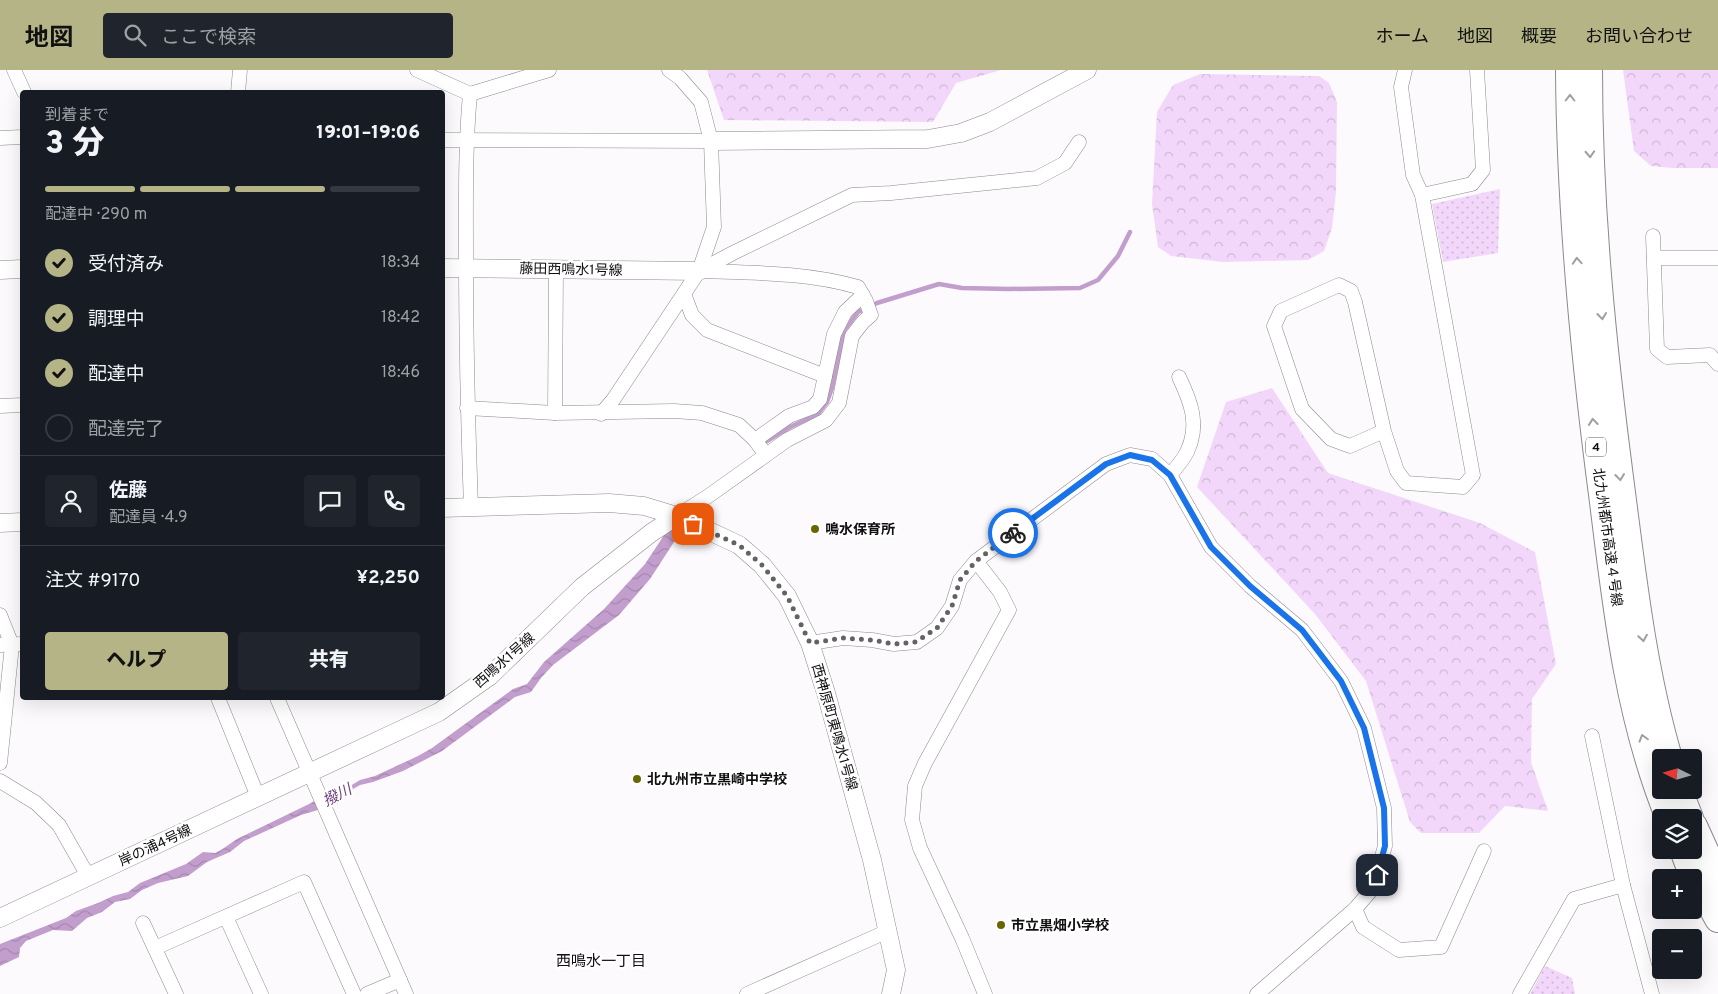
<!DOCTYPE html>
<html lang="ja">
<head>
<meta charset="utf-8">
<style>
  body { margin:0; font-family:Overpass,"Noto Sans JP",sans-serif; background:#20242c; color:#f1f3f6; height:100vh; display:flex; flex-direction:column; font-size:19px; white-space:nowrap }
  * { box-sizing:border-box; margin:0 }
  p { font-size:16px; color:#9ea1a6 }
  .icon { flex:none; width:28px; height:28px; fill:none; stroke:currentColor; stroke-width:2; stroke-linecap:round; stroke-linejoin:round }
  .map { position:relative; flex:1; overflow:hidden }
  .panel { position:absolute; left:20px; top:20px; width:425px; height:610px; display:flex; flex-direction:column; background:#171b24; border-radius:5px; box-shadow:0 5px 20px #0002 }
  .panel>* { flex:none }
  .needle { width:32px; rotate:275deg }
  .buttons { position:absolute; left:1652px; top:679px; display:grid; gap:10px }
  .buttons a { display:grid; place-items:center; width:50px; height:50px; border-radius:5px; background:#171b24; box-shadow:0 5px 20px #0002; font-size:25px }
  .pin { position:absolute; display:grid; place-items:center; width:42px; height:42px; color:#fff; margin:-21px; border-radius:10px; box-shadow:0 2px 8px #0006 }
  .courier { position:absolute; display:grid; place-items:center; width:50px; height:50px; margin:-25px; border:4px solid #1a73e8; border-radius:50%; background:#fff; color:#222; box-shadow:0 1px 6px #0007 }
  .overview em { font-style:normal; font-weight:800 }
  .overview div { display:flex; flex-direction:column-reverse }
  .overview { display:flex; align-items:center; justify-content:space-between; height:85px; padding:0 25px }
  h1 { font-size:32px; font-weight:800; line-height:38px }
  .bar { display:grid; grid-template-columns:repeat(4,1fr); gap:8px 5px; align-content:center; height:60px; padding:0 25px }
  .bar i { height:6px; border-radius:4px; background:#363941 }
  .bar .on { background:#b4b487 }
  .bar p { grid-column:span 4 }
  .line { display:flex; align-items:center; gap:12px; padding:0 25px; border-top:1px solid #363941 }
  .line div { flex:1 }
  .round { display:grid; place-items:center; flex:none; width:52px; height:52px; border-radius:5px; background:#20242c }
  ol { padding:0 25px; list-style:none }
  li { display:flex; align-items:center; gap:15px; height:55px }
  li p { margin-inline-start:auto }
  li .icon { padding:5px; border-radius:50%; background:#b4b487; color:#111; stroke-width:4 }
  li:last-child { color:#9ea1a6 }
  li i { width:28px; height:28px; border:2px solid #363941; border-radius:50% }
  .button { display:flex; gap:10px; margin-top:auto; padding:10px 25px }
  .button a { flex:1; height:58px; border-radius:5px; background:#b4b487; color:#111; font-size:20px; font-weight:800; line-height:58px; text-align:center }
  .button a+a { background:#20242c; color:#f1f3f6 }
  header { display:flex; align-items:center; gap:30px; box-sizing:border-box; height:70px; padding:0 25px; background:#b4b487; color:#111 }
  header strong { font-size:24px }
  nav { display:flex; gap:28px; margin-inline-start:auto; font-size:18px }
  .search { width:350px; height:45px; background:#20242c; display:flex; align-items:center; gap:12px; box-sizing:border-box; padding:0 18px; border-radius:5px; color:#9ea1a6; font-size:19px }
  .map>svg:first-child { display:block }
  .forest { fill:url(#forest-crowns) }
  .park { fill:url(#park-dots) }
  .water { fill:url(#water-waves) }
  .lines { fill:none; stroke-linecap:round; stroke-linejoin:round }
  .stream { stroke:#c29ecd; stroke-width:4.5 }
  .minor-casing { stroke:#8c898d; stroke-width:15 }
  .tertiary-casing { stroke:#8c898d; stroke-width:19 }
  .motorway-casing { stroke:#8c898d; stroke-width:28 }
  .minor { stroke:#fff; stroke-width:14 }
  .tertiary { stroke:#fff; stroke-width:18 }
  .motorway { stroke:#fff; stroke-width:26 }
  .oneway { stroke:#a09fa0 }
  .done { stroke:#646264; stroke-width:5; stroke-dasharray:0 9 }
  .route { stroke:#1a73e8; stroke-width:6 }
  .poi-dot { fill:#696600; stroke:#fff; stroke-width:2 }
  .labels { text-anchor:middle; stroke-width:5; stroke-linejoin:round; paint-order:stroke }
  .shield { fill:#fff; stroke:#585858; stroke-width:1 }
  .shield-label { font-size:12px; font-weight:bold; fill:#111011 }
  .street-label { font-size:14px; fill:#111011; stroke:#fff }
  .poi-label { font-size:14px; font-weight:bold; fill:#111011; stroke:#fff; text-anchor:start }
  .water-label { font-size:15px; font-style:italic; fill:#6e407c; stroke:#fff }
  .neighbourhood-label { font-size:15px; fill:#111011; stroke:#fff }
</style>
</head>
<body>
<header>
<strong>地図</strong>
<div class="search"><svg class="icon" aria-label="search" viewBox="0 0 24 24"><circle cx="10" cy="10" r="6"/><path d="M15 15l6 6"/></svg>ここで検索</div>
<nav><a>ホーム</a><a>地図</a><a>概要</a><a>お問い合わせ</a></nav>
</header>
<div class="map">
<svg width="1718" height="924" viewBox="0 0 1718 924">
  <defs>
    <pattern id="forest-crowns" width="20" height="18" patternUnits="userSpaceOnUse" patternTransform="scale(1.25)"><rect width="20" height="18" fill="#f2d7fa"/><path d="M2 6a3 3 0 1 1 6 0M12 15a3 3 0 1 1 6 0" fill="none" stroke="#ceb8d5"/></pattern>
    <pattern id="park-dots" width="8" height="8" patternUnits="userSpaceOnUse" patternTransform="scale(1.25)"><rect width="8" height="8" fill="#f2d7fa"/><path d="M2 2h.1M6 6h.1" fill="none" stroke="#ceb8d5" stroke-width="1.8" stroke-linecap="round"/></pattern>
    <pattern id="water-waves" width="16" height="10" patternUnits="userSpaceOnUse" patternTransform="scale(1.25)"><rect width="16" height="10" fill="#c29ecd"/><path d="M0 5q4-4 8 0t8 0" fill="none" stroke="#a687af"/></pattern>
  </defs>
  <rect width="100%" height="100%" fill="#fdfafe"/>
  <g class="forest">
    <polygon points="707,0 1001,0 956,13 933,52 724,50"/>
    <polygon points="1623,0 1718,0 1718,98 1672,98 1651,96 1634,81"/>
    <polygon points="1200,4 1319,6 1329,13 1337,32 1336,122 1332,158 1324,181 1308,190 1223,192 1171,186 1158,177 1152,134 1157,42 1173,15"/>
    <polygon points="1272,318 1328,403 1480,453 1535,482 1556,594 1532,629 1531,692 1548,741 1505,736 1479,763 1421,763 1410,752 1366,611 1315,544 1197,417 1226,332"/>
  </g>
  <g class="park">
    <polygon points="1500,119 1498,183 1443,192 1432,134"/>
    <polygon points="1545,896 1572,908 1575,924 1530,924"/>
  </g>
  <polygon class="water" points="674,450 685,455 650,509 619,545 553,595 541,608 531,622 515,627 442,681 403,701 373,712 360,715 341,726 338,734 301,745 244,771 230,782 207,792 188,806 158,813 142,820 130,829 115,832 102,842 87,848 72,861 53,860 26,871 20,878 19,887 0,896 0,874 66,848 76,841 98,833 113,826 128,822 140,813 186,794 203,782 215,783 221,780 237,769 309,734 332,721 342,721 360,710 375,706 418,686 432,678 513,619 527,614 544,592 604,539 645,494"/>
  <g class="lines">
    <polyline class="stream" points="767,371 790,357 818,344 827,332 832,318 844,260 858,242 877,233 939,214 962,218 1009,219 1080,218 1098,210 1118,186 1130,162"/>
    <defs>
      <g id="minor">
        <polyline points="14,0 24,22"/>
        <path d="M417 0 470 24C465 78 466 132 466 187 466 270 468 353 471 437"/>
        <path d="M669 0 680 8 701 32 711 71 714 157 699 201C753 203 806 202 858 217L866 231 871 245 863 252 852 266 839 333 826 350 787 370 766 385"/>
        <polyline points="238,22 240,0"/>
        <polyline points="470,24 549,0"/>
        <polyline points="0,68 22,67"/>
        <polyline points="442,70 711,71"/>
        <polyline points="1422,125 1472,114 1483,100 1477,0"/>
        <polyline points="1653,166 1657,279 1667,287 1710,285 1718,294"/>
        <polyline points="1654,188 1718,188"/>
        <polyline points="684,224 692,245 707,260 825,306"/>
        <polyline points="0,336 22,335"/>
        <polyline points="467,338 555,343 674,341 702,343 739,355 755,370"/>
        <polyline points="555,343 556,199"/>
        <polyline points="601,344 613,330 699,201 733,183 852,125 891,123 1037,108 1065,93 1079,72"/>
        <polyline points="1384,361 1350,376 1331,369 1302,339 1274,256 1281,241 1339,215 1351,221 1355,232 1384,361 1397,401 1406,413 1463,417 1473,405 1422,125 1413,105 1401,17 1405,0"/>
        <path d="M1170 405C1176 398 1183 390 1187 382 1200 355 1191 332 1179 307"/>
        <polyline points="677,446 707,427 766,385 755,370 789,346 813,337 820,329 834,264 845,242 863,225"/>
        <polyline points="976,491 1000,522 1009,540 925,693 915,716 912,750 920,778 962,868 985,924"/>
        <polyline points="0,545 12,575 0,693"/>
        <polyline points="810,573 843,568 872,570 894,574 917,572 937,558 952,536 960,510 976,491 1106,394 1130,385 1152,389 1170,405 1211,477 1250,516 1302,560 1341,611 1364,658 1384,738 1385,776 1373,818 1355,839 1257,924"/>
        <polyline points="0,575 22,574"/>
        <polyline points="218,628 258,727"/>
        <polyline points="277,628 406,924"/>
        <polyline points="1592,666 1623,815 1652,924"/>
        <polyline points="0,711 36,733 59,755 88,806"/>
        <polyline points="1355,839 1363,857 1399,880 1441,877 1484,781"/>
        <polyline points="226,847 261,924"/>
        <polyline points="143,853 176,924"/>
        <polyline points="155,878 304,812 354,924"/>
        <polyline points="367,924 400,910"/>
        <polyline points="747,924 888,861"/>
        <polyline points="1520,924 1574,829 1623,815"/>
      </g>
      <g id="tertiary">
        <polyline points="711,71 928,69 961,63 990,52 1087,0"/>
        <polyline points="442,198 699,201"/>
        <polyline points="0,200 22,199"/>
        <polyline points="442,438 609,433 644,436 677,446 739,475 762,495 787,526 810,573 826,623 872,790 896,900 891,924"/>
        <polyline points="0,453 22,452"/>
        <polyline points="0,848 439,642 490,606 582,517 651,463 677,446"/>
      </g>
      <g id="motorway">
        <path d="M1569 0C1570 145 1584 289 1603 432 1616 538 1628 648 1669 748"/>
        <path d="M1589 0C1589 139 1603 278 1621 415 1633 507 1643 599 1669 688"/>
        <polyline points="1679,720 1690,748"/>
        <polyline points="1694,756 1718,809"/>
        <polyline points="1683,780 1689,796 1718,849"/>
      </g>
    </defs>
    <use href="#minor" class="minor-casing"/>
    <use href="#tertiary" class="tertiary-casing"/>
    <use href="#motorway" class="motorway-casing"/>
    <use href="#minor" class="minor"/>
    <use href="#tertiary" class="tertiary"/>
    <use href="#motorway" class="motorway"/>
  </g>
  <defs><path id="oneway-chevron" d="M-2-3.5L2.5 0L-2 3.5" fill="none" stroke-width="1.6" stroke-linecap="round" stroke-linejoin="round" transform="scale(1.25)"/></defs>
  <g class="oneway">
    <use href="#oneway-chevron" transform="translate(1570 28) rotate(-90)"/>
    <use href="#oneway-chevron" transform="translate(1590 84) rotate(87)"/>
    <use href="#oneway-chevron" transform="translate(1577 191) rotate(-94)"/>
    <use href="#oneway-chevron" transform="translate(1602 246) rotate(84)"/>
    <use href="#oneway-chevron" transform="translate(1593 352) rotate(-96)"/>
    <use href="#oneway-chevron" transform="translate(1620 407) rotate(83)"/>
    <use href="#oneway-chevron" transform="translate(1643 568) rotate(81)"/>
    <use href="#oneway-chevron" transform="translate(1643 668) rotate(-106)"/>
  </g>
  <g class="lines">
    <polyline class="done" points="693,454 739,475 762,495 787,526 810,573 843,568 872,570 894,574 916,572 937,558 952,536 960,510 976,491 1013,463"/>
    <polyline class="route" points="1013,463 1106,394 1130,385 1152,390 1170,405 1211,477 1250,516 1302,560 1341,611 1364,658 1384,738 1385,776 1377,805"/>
  </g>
  <g class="poi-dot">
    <circle cx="815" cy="459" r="5"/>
    <circle cx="637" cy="709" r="5"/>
    <circle cx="1001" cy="855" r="5"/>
  </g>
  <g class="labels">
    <rect class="shield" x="1586" y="367.5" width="20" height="19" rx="4"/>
    <g class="shield-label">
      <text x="1596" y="381">4</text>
    </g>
    <g class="street-label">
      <text transform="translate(571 199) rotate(1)" y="5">藤田西鳴水1号線</text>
      <text transform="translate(1608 467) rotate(82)" y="5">北九州都市高速４号線</text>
      <text transform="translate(504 590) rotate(-41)" y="5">西鳴水1号線</text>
      <text transform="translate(835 657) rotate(74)" y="5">西神原町東鳴水1号線</text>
      <text transform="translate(155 775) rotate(-25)" y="5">岸の浦4号線</text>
    </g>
    <g class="poi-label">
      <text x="825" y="464">鳴水保育所</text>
      <text x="647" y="714">北九州市立黒崎中学校</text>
      <text x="1011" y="860">市立黒畑小学校</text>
    </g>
    <g class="water-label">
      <text transform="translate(337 725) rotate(-27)" y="5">撥川</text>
    </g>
    <g class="neighbourhood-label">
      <text x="601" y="896">西鳴水一丁目</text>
    </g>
  </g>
</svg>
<div class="buttons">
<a><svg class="needle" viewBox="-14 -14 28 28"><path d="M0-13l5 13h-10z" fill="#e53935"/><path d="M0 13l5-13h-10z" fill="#9ea1a6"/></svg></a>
<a><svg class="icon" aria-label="layers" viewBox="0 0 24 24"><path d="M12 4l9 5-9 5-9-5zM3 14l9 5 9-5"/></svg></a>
<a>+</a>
<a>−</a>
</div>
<div class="pin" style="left:693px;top:454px;background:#ea580c"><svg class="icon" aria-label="bag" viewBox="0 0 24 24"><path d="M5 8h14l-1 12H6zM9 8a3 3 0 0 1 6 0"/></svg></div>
<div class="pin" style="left:1377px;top:805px;background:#1f2937"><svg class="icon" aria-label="home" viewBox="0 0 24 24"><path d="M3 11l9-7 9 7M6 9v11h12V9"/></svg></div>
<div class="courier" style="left:1013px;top:463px"><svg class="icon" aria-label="bike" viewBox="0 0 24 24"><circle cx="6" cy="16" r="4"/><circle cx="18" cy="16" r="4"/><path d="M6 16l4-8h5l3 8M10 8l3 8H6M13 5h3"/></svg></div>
<section class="panel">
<div class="overview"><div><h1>3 分</h1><p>到着まで</p></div><em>19:01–19:06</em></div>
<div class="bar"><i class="on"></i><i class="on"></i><i class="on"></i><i></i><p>配達中 · 290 m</p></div>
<ol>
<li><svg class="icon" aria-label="check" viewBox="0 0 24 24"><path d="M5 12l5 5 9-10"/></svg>受付済み<p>18:34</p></li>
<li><svg class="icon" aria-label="check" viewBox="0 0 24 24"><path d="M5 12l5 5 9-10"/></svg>調理中<p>18:42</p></li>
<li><svg class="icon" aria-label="check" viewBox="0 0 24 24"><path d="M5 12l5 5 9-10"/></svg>配達中<p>18:46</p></li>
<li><i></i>配達完了</li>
</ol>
<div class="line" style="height:90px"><a class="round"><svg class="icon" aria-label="person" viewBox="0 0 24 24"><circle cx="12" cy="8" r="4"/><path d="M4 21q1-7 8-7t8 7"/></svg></a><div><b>佐藤</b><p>配達員 · 4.9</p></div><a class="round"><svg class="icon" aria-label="chat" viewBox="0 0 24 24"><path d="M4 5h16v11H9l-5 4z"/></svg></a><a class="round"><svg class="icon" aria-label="phone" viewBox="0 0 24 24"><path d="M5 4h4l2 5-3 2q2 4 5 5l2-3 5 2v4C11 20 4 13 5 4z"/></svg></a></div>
<div class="line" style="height:65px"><div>注文 #9170</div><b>¥2,250</b></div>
<div class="button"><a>ヘルプ</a><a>共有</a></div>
</section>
</div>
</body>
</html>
